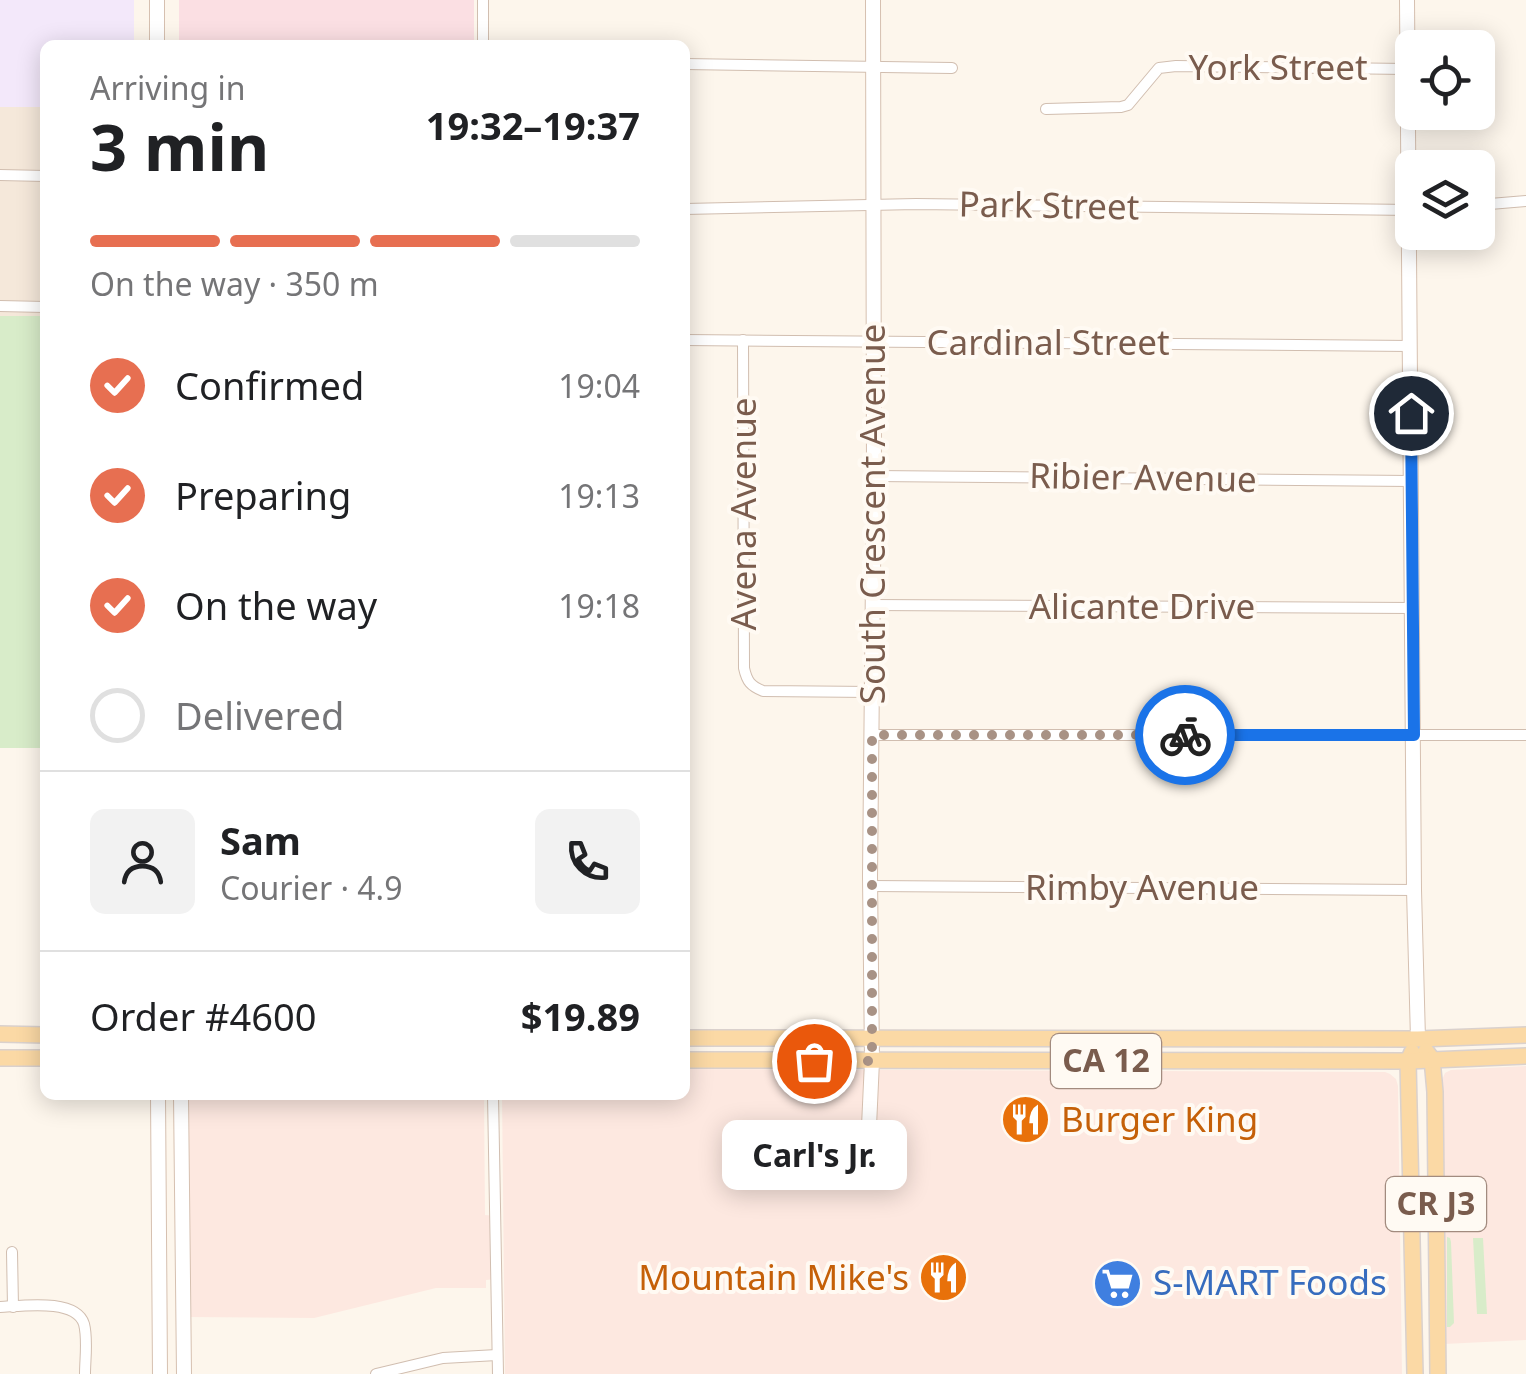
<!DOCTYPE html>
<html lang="en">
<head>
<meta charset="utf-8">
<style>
  body { margin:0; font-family:"Noto Sans",sans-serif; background:#f2f2f2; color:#202124; height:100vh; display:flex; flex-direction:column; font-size:38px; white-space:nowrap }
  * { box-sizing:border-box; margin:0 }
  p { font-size:32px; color:#757577 }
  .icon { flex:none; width:55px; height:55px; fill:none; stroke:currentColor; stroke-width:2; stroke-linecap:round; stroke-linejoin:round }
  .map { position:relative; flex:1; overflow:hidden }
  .sheet { position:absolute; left:40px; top:40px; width:650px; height:1060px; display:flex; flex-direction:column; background:#fff; border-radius:15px; box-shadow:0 5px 25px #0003 }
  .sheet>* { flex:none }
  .tools { position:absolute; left:1395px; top:30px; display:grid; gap:20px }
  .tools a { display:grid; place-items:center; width:100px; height:100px; border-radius:15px; background:#fff; box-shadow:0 5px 25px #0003; font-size:50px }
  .pin { position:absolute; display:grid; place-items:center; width:85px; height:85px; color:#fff; margin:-42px; border:5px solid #fff; border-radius:50%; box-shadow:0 2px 10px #0007 }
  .courier { position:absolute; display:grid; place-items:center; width:100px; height:100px; margin:-50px; border:8px solid #1a73e8; border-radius:50%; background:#fff; color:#222; box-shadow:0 2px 12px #0007 }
  .bubble { position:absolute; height:70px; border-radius:15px; background:#fff; box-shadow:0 5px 25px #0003; font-size:32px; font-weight:700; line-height:70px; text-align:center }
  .headline em { font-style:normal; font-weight:700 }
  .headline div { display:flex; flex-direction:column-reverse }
  .headline { display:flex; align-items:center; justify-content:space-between; height:170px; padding:0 50px }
  h1 { font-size:65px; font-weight:700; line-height:75px }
  .bar { display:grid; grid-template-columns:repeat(4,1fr); gap:15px 10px; align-content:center; height:120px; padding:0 50px }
  .bar i { height:12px; border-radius:8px; background:#e0e0e0 }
  .bar .active { background:#e76f51 }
  .bar p { grid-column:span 4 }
  .line { display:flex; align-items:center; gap:25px; padding:0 50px; border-top:2px solid #e0e0e0 }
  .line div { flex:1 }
  .round { display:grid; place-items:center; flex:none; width:105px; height:105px; border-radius:15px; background:#f2f2f2 }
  ol { padding:0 50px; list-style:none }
  li { display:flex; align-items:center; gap:30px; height:110px }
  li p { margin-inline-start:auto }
  li .icon { padding:10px; border-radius:50%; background:#e76f51; color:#fff; stroke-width:4 }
  li:last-child { color:#757577 }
  li i { width:55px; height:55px; border:5px solid #e0e0e0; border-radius:50% }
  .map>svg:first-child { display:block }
  .residential { fill:#f5e8da }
  .commercial { fill:#fde8e0 }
  .education { fill:#f3e8fa }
  .medical { fill:#fbdfe3 }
  .green { fill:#d8ecc9 }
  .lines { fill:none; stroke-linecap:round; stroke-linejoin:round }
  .street-casing { stroke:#d1beb0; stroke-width:12 }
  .secondary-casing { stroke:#d6c0b0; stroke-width:16 }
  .primary-casing { stroke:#dad1cd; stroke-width:18 }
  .street { stroke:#fff; stroke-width:10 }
  .secondary { stroke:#fff; stroke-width:14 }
  .primary { stroke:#fbd9a5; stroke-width:15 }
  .done { stroke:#a89285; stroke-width:10; stroke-dasharray:0 18 }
  .route { stroke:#1a73e8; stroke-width:12 }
  .labels { text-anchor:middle; stroke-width:8; stroke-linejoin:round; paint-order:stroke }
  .shield { fill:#fffaf3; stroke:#a28b7f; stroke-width:2.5 }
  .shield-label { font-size:32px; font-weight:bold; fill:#7a5c4d }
  .street-label { font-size:35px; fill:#7a5c4d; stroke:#fffaf3 }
  .food-label { font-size:35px; fill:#c56008; stroke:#fffaf3; text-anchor:start }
  .shop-label { font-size:35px; fill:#366cbe; stroke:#fffaf3; text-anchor:start }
</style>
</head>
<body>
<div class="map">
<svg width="1526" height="1374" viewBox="0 0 1526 1374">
  <rect width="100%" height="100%" fill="#fdf6ec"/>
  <rect class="residential" x="0" y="107" width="45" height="209"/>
  <g class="commercial">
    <polygon points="1526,1066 1526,1340 1444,1344 1440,1085 1445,1073 1451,1070"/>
    <polygon points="685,1069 1385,1072 1390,1074 1396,1079 1398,1086 1402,1374 505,1374 502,1095 685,1095"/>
    <polygon points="184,1095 484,1095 485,1215 496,1216 496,1279 486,1280 486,1288 436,1288 314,1318 187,1317"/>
  </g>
  <polygon class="education" points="0,0 134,0 134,45 45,45 45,107 0,107"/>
  <rect class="medical" x="179" y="0" width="295" height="45"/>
  <g class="green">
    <rect x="0" y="316" width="45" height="432"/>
    <polygon points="1447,1237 1450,1238 1451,1242 1454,1323 1450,1327 1447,1327"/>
    <polygon points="1473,1238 1483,1238 1487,1314 1477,1314"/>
  </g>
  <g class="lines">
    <defs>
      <g id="street">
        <polyline points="483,0 483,45"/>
        <polyline points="685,64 952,68"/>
        <polyline points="1046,109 1121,107 1128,105 1159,68 1176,66 1407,69"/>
        <polyline points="0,175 45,176"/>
        <polyline points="1478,205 1526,201"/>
        <polyline points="685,209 916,204 1412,210"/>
        <polyline points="0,306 45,307"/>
        <polyline points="685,340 1410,346"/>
        <path d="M743 340 744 668C747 682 751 686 763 691L871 692"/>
        <polyline points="874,476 1411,481"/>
        <polyline points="872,605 1412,608"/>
        <polyline points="872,735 1526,735"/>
        <polyline points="870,886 1414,890"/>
        <polyline points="493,1095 498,1374"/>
        <polyline points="12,1252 13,1307"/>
        <path d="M0 1307C22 1306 76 1298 84 1324 88 1339 85 1359 85 1374"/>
        <polyline points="376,1374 443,1358 497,1355"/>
      </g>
      <g id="secondary">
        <polyline points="157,0 157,45"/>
        <polyline points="1407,0 1414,890 1418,1039"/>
        <polyline points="158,1095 160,1374"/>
        <polyline points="181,1095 184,1374"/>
        <polyline points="868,1148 872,1061 870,876 874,476 873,0"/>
      </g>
      <g id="primary">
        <polyline points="0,1034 45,1035"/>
        <polyline points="685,1038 1418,1039 1526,1035"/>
        <polyline points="1426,1051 1432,1059 1435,1092 1438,1374"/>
        <polyline points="1412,1052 1408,1061 1415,1374"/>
        <polyline points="0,1058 45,1058"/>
        <polyline points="685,1060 1408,1061 1526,1056"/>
      </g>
    </defs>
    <use href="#street" class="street-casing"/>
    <use href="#secondary" class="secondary-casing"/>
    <use href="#primary" class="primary-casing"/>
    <use href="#street" class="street"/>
    <use href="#secondary" class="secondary"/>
    <use href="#primary" class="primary"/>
  </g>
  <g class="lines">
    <polyline class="done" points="814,1061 872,1061 872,735 1185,735"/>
    <polyline class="route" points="1185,735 1414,735 1411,413"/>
  </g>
  <defs>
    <symbol id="restaurant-disc" viewBox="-11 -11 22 22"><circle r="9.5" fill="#e8710a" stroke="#fffaf3"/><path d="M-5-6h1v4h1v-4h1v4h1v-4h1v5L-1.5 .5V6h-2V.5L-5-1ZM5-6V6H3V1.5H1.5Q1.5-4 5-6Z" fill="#fff"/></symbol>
    <symbol id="supermarket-disc" viewBox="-11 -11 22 22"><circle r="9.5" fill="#3f7fe0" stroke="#fffaf3"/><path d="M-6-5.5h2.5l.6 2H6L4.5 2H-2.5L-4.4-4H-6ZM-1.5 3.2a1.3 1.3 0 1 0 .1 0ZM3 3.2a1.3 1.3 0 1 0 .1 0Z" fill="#fff"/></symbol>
  </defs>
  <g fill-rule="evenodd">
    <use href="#restaurant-disc" x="998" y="1092" width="55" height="55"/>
    <use href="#restaurant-disc" x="916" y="1250" width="55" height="55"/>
    <use href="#supermarket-disc" x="1090" y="1256" width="55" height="55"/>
  </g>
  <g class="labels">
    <g class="shield">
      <rect x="1051" y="1034" width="110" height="54" rx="8"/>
      <rect x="1386" y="1177" width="100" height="54" rx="8"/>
    </g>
    <g class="shield-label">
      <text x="1106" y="1072">CA 12</text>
      <text x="1436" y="1215">CR J3</text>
    </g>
    <g class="street-label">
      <text x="1278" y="80">York Street</text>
      <text transform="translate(1049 206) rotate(1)" y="12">Park Street</text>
      <text x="1048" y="355">Cardinal Street</text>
      <text transform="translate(1143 478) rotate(1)" y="12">Ribier Avenue</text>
      <text transform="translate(744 514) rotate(-90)" y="12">Avena Avenue</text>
      <text transform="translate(873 514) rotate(-90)" y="12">South Crescent Avenue</text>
      <text x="1142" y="619">Alicante Drive</text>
      <text x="1142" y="900">Rimby Avenue</text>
    </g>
    <g class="food-label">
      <text x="1061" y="1132">Burger King</text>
      <text x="909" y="1290" text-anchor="end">Mountain Mike's</text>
    </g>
    <g class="shop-label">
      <text x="1153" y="1295">S-MART Foods</text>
    </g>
  </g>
</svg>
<div class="tools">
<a><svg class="icon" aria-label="locate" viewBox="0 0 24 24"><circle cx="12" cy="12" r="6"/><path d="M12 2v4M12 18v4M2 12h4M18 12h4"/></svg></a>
<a><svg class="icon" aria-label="layers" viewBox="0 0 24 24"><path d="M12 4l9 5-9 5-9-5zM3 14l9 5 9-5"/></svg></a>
</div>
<div class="pin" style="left:814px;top:1061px;background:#ea580c"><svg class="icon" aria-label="bag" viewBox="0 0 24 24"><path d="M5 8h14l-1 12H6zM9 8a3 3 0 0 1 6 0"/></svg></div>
<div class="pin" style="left:1411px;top:413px;background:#1f2937"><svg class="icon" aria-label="home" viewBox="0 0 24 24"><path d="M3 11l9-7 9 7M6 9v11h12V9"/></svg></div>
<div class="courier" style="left:1185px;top:735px"><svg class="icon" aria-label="bike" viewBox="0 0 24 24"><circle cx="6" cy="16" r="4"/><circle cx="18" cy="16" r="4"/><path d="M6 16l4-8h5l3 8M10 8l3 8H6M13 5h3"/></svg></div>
<div class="bubble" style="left:722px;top:1120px;width:185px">Carl's Jr.</div>
<section class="sheet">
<div class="headline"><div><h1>3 min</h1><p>Arriving in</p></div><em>19:32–19:37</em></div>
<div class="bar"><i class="active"></i><i class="active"></i><i class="active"></i><i></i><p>On the way · 350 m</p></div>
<ol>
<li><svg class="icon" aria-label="check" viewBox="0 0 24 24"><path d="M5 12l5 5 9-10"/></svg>Confirmed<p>19:04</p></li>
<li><svg class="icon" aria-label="check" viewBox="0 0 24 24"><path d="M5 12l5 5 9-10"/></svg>Preparing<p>19:13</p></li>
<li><svg class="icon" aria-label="check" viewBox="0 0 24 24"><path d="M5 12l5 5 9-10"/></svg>On the way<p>19:18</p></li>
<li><i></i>Delivered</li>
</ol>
<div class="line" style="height:180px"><a class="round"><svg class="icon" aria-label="person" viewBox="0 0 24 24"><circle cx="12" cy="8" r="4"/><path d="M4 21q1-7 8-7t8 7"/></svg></a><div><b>Sam</b><p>Courier · 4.9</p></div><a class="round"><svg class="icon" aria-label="phone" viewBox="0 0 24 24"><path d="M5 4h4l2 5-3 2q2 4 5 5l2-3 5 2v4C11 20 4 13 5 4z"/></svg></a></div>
<div class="line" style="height:130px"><div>Order #4600</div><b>$19.89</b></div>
</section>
</div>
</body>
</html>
